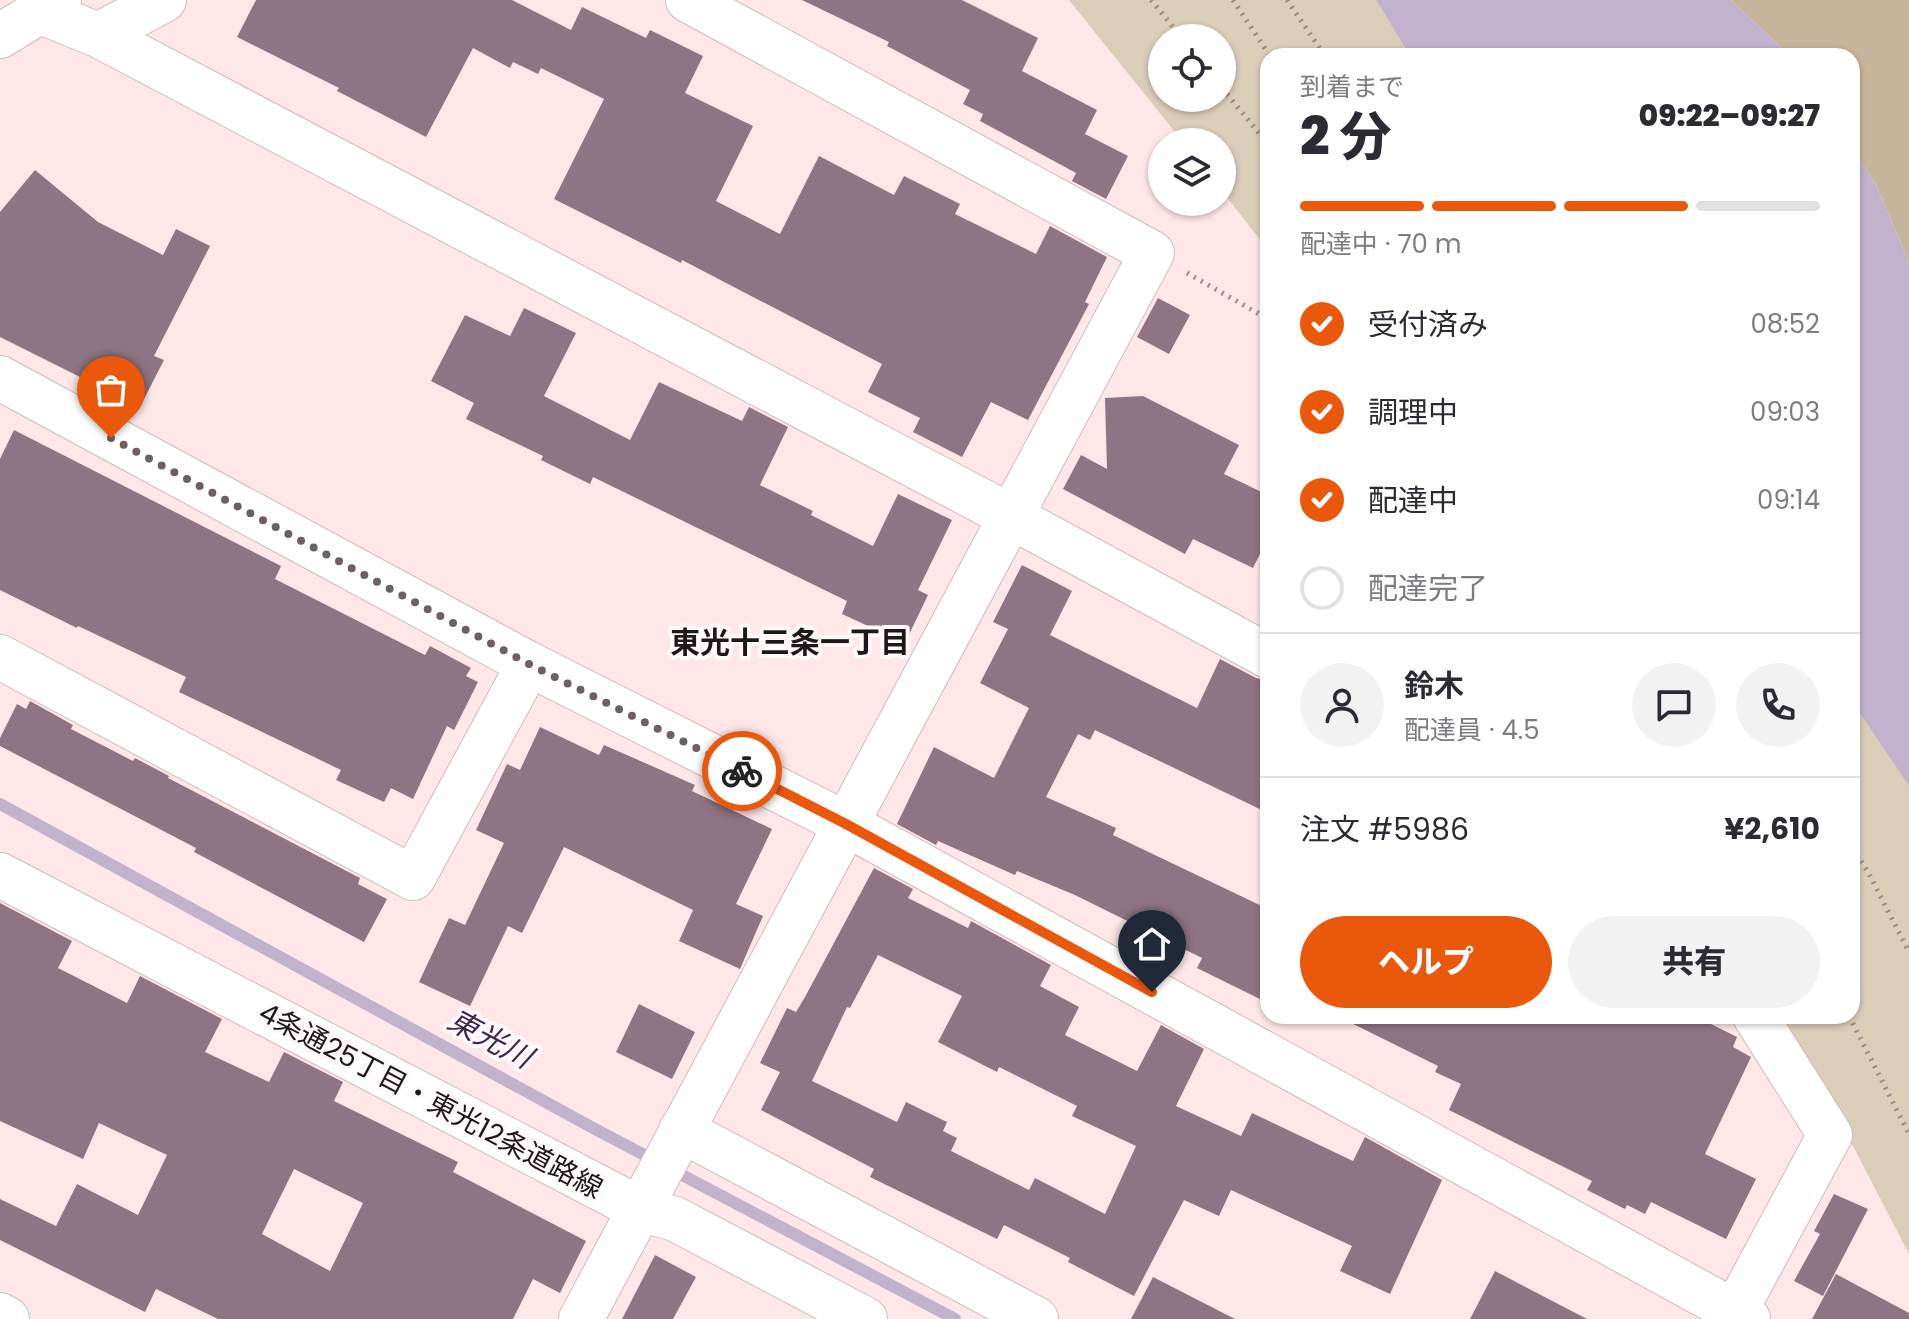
<!DOCTYPE html>
<html lang="ja">
<head>
<meta charset="utf-8">
<style>
  body { margin:0; font-family:Poppins,"Noto Sans JP",sans-serif; background:#f2f2f3; color:#2b2b33; height:100vh; display:flex; flex-direction:column; font-size:30px; white-space:nowrap }
  * { box-sizing:border-box; margin:0 }
  p { font-size:26px; color:#7c7c81 }
  .icon { flex:none; width:44px; height:44px; fill:none; stroke:currentColor; stroke-width:2; stroke-linecap:round; stroke-linejoin:round }
  .map { position:relative; flex:1; overflow:hidden }
  .side { position:absolute; left:1260px; top:48px; width:600px; height:976px; display:flex; flex-direction:column; background:#fff; border-radius:24px; box-shadow:0 2px 6px #0004 }
  .side>* { flex:none }
  .buttons { position:absolute; left:1148px; top:24px; display:grid; gap:16px }
  .buttons a { display:grid; place-items:center; width:88px; height:88px; border-radius:50%; background:#fff; box-shadow:0 2px 6px #0004; font-size:40px }
  .pin { position:absolute; display:grid; place-items:center; width:68px; height:68px; color:#fff; margin:-82px -34px; border-radius:50% 50% 50% 0; rotate:-45deg; box-shadow:0 0 8px #0007 }
  .pin .icon { rotate:45deg }
  .courier { position:absolute; display:grid; place-items:center; width:80px; height:80px; margin:-40px; border:6px solid #ea580c; border-radius:50%; background:#fff; color:#222; box-shadow:0 2px 10px #0007 }
  .overview em { font-style:normal; font-weight:800 }
  .overview div { display:flex; flex-direction:column-reverse }
  .overview { display:flex; align-items:center; justify-content:space-between; height:136px; padding:0 40px }
  h1 { font-size:52px; font-weight:800; line-height:60px }
  .bar { display:grid; grid-template-columns:repeat(4,1fr); gap:12px 8px; align-content:center; height:96px; padding:0 40px }
  .bar i { height:10px; border-radius:6px; background:#e1e1e2 }
  .bar .on { background:#ea580c }
  .bar p { grid-column:span 4 }
  .line { display:flex; align-items:center; gap:20px; padding:0 40px; border-top:2px solid #e1e1e2 }
  .line div { flex:1 }
  .round { display:grid; place-items:center; flex:none; width:84px; height:84px; border-radius:42px; background:#f2f2f3 }
  ol { padding:0 40px; list-style:none }
  li { display:flex; align-items:center; gap:24px; height:88px }
  li p { margin-inline-start:auto }
  li .icon { padding:8px; border-radius:50%; background:#ea580c; color:#fff; stroke-width:4 }
  li:last-child { color:#7c7c81 }
  li i { width:44px; height:44px; border:4px solid #e1e1e2; border-radius:50% }
  .action { display:flex; gap:16px; margin-top:auto; padding:16px 40px }
  .action a { flex:1; height:92px; border-radius:48px; background:#ea580c; color:#fff; font-size:32px; font-weight:800; line-height:92px; text-align:center }
  .action a+a { background:#f2f2f3; color:#2b2b33 }
  .map>svg:first-child { display:block }
  .green { fill:#daceb9; fill-rule:evenodd }
  .forest { fill:#c5b59a }
  .water { fill:#c2b3cd }
  .lines { fill:none; stroke-linecap:round; stroke-linejoin:round }
  .stream { stroke:#c2b3cd; stroke-width:12 }
  .building { fill:#8f7483; fill-rule:evenodd }
  .minor-casing { stroke:#d0bbbc; stroke-width:46 }
  .secondary-casing { stroke:#d0bbbc; stroke-width:46 }
  .path { stroke:#998a8b; stroke-width:5; stroke-dasharray:2 6; stroke-linecap:butt }
  .minor { stroke:#fff; stroke-width:44 }
  .secondary { stroke:#fff; stroke-width:44 }
  .done { stroke:#6d6061; stroke-width:8; stroke-dasharray:0 14.4 }
  .route { stroke:#ea580c; stroke-width:10 }
  .labels { text-anchor:middle; stroke-width:8; stroke-linejoin:round; paint-order:stroke }
  .street-label { font-size:28px; fill:#1f1818; stroke:#fef9fa }
  .neighbourhood-label { font-size:30px; font-weight:bold; fill:#1f1818; stroke:#fef9fa }
  .water-label { font-size:30px; font-style:italic; fill:#3f284e; stroke:#fef9fa }
</style>
</head>
<body>
<div class="map">
<svg width="1909" height="1319" viewBox="0 0 1909 1319">
  <rect width="100%" height="100%" fill="#fde7e8"/>
  <g class="green">
    <path d="M1069 0H1376L1410 56H1268V250L1222 191V142H1183ZM1162 38H1222V98H1162Z"/>
    <polygon points="1852,702 1909,786 1909,1254 1854,1148 1776,1016 1852,1016"/>
  </g>
  <polygon class="forest" points="1731,0 1909,0 1909,262 1876,185 1852,148 1852,56 1790,56"/>
  <g class="water">
    <polygon points="1376,0 1731,0 1790,56 1410,56"/>
    <polygon points="1852,148 1876,185 1909,262 1909,786 1852,702"/>
  </g>
  <g class="lines">
    <polyline class="stream" points="0,804 595,1129 955,1319"/>
  </g>
  <g class="building">
    <polygon points="256,0 512,0 571,30 582,7 646,38 650,30 703,56 685,93 753,126 716,201 780,234 819,156 894,195 904,176 960,204 955,214 1036,254 1050,226 1107,257 1085,302 1089,304 1028,420 991,402 962,457 913,432 920,418 868,392 882,364 682,260 681,263 554,199 604,99 541,68 538,74 513,62 510,68 473,48 426,137 337,91 339,88 237,37"/>
    <polygon points="802,0 962,0 1038,38 1022,71 1097,110 1085,134 1128,156 1106,199 1072,181 1076,173 980,121 983,114 963,104 970,90 887,46 889,42"/>
    <polygon points="35,170 98,222 163,255 176,229 210,246 154,356 164,360 140,407 0,337 0,212"/>
    <polygon points="1158,298 1190,315 1169,354 1137,337"/>
    <polygon points="524,308 576,333 544,396 630,440 659,382 742,421 749,407 788,427 760,485 813,511 811,515 873,546 898,494 952,520 918,590 928,595 905,643 842,614 847,601 593,477 590,484 541,460 543,456 466,419 474,403 431,381 465,315 510,336"/>
    <polygon points="1143,396 1239,445 1224,474 1268,495 1268,538 1253,568 1193,539 1185,554 1063,489 1081,455 1107,469 1105,398"/>
    <polygon points="14,430 281,566 275,579 425,655 430,646 471,668 466,676 478,682 454,730 447,726 413,799 391,788 384,802 336,780 341,770 179,692 186,677 78,626 77,628 0,590 0,459"/>
    <polygon points="1022,565 1072,591 1050,635 1197,708 1220,659 1256,678 1268,681 1268,813 1095,730 1090,740 1078,734 1046,797 1116,828 1113,835 1268,909 1268,1003 1197,968 1202,958 1075,895 1017,871 1015,875 938,841 936,845 897,824 934,747 994,778 1029,708 980,683 1008,629 993,622"/>
    <polygon points="30,701 73,725 71,729 133,761 135,758 169,776 168,778 360,878 358,884 387,899 364,942 194,852 196,848 0,746 0,738 17,704 26,709"/>
    <polygon points="540,727 599,755 604,745 695,785 692,791 772,829 736,904 763,916 740,969 679,941 693,910 564,847 522,933 508,926 470,1006 419,982 449,918 465,925 504,843 476,830 507,764 520,770"/>
    <path d="M874 868 913 889 908 898 968 928 971 921 1051 965 1040 986 1079 1007 1065 1035 1137 1071 1161 1025 1204 1049 1176 1106 1241 1136 1252 1113 1353 1161 1365 1137 1442 1180 1390 1294 1340 1271 1352 1246 1231 1190 1219 1216 1184 1200 1134 1296 1068 1262 1070 1258 1004 1225 997 1239 870 1177 874 1169 761 1110 780 1072 760 1063 787 1008 796 1012 805 997ZM878 955 962 996 938 1042 997 1072 999 1067 1077 1106 1072 1116 1136 1146 1105 1214 1035 1178 1029 1190 951 1151 957 1138 943 1131 947 1122 906 1102 897 1122 812 1081 847 1007 850 1008Z"/>
    <path d="M0 903 72 941 58 968 127 1003 140 976 222 1019 205 1052 269 1082 284 1052 343 1082 334 1101 458 1162 453 1172 586 1241 560 1293 533 1279 513 1319H218L156 1289 145 1312 0 1240V1199L56 1226 77 1184 138 1215 167 1155 99 1123 83 1159 0 1121ZM294 1169 363 1203 330 1271 262 1234Z"/>
    <polygon points="639,1004 695,1032 672,1079 616,1052"/>
    <polygon points="1337,1016 1695,1016 1737,1037 1733,1047 1751,1057 1705,1154 1756,1179 1726,1239 1651,1202 1645,1214 1627,1205 1625,1209 1587,1190 1592,1181 1449,1110 1461,1084 1435,1072 1438,1066"/>
    <polygon points="1834,1194 1868,1209 1823,1296 1794,1281 1820,1234 1814,1231"/>
    <polygon points="655,1255 696,1277 673,1319 622,1319"/>
    <polygon points="1495,1271 1587,1319 1470,1319"/>
    <polygon points="1836,1274 1909,1313 1909,1319 1812,1319"/>
    <polygon points="1153,1277 1235,1319 1131,1319"/>
  </g>
  <g class="lines">
    <defs>
      <g id="minor">
        <polyline points="49,0 39,11 98,35 1010,516 1268,656"/>
        <polyline points="98,35 164,0"/>
        <polyline points="0,378 529,664 846,824 1748,1319"/>
        <polyline points="0,657 413,878 529,664"/>
        <polyline points="0,875 640,1209 675,1219 865,1319"/>
        <polyline points="681,1130 1036,1319"/>
        <polyline points="0,1315 7,1319"/>
        <polyline points="581,1319 1152,253 688,0"/>
        <polyline points="1731,1319 1830,1135 1755,1016"/>
      </g>
      <polyline id="secondary" points="0,36 59,0"/>
    </defs>
    <use href="#minor" class="minor-casing"/>
    <use href="#secondary" class="secondary-casing"/>
    <g class="path">
      <polyline points="1151,0 1182,38"/>
      <polyline points="1233,0 1270,56"/>
      <polyline points="1287,0 1325,56"/>
      <polyline points="1222,88 1268,144"/>
      <polyline points="1187,273 1268,319"/>
      <polyline points="1852,848 1868,872 1909,952"/>
      <polyline points="1849,1016 1909,1134"/>
    </g>
    <use href="#minor" class="minor"/>
    <use href="#secondary" class="secondary"/>
  </g>
  <g class="lines">
    <polyline class="done" points="111,438 529,664 742,771"/>
    <polyline class="route" points="742,771 846,824 1152,992"/>
  </g>
  <g class="labels">
    <g class="street-label">
      <text transform="translate(431 1100) rotate(28)" y="10">4条通25丁目・東光12条道路線</text>
    </g>
    <g class="neighbourhood-label">
      <text x="790" y="653">東光十三条一丁目</text>
    </g>
    <g class="water-label">
      <text transform="translate(490 1039) rotate(28)" y="10">東光川</text>
    </g>
  </g>
</svg>
<div class="buttons">
<a><svg class="icon" aria-label="locate" viewBox="0 0 24 24"><circle cx="12" cy="12" r="6"/><path d="M12 2v4M12 18v4M2 12h4M18 12h4"/></svg></a>
<a><svg class="icon" aria-label="layers" viewBox="0 0 24 24"><path d="M12 4l9 5-9 5-9-5zM3 14l9 5 9-5"/></svg></a>
</div>
<div class="pin" style="left:111px;top:438px;background:#ea580c"><svg class="icon" aria-label="bag" viewBox="0 0 24 24"><path d="M5 8h14l-1 12H6zM9 8a3 3 0 0 1 6 0"/></svg></div>
<div class="pin" style="left:1152px;top:992px;background:#1f2937"><svg class="icon" aria-label="home" viewBox="0 0 24 24"><path d="M3 11l9-7 9 7M6 9v11h12V9"/></svg></div>
<div class="courier" style="left:742px;top:771px"><svg class="icon" aria-label="bike" viewBox="0 0 24 24"><circle cx="6" cy="16" r="4"/><circle cx="18" cy="16" r="4"/><path d="M6 16l4-8h5l3 8M10 8l3 8H6M13 5h3"/></svg></div>
<section class="side">
<div class="overview"><div><h1>2 分</h1><p>到着まで</p></div><em>09:22–09:27</em></div>
<div class="bar"><i class="on"></i><i class="on"></i><i class="on"></i><i></i><p>配達中 · 70 m</p></div>
<ol>
<li><svg class="icon" aria-label="check" viewBox="0 0 24 24"><path d="M5 12l5 5 9-10"/></svg>受付済み<p>08:52</p></li>
<li><svg class="icon" aria-label="check" viewBox="0 0 24 24"><path d="M5 12l5 5 9-10"/></svg>調理中<p>09:03</p></li>
<li><svg class="icon" aria-label="check" viewBox="0 0 24 24"><path d="M5 12l5 5 9-10"/></svg>配達中<p>09:14</p></li>
<li><i></i>配達完了</li>
</ol>
<div class="line" style="height:144px"><a class="round"><svg class="icon" aria-label="person" viewBox="0 0 24 24"><circle cx="12" cy="8" r="4"/><path d="M4 21q1-7 8-7t8 7"/></svg></a><div><b>鈴木</b><p>配達員 · 4.5</p></div><a class="round"><svg class="icon" aria-label="chat" viewBox="0 0 24 24"><path d="M4 5h16v11H9l-5 4z"/></svg></a><a class="round"><svg class="icon" aria-label="phone" viewBox="0 0 24 24"><path d="M5 4h4l2 5-3 2q2 4 5 5l2-3 5 2v4C11 20 4 13 5 4z"/></svg></a></div>
<div class="line" style="height:104px"><div>注文 #5986</div><b>¥2,610</b></div>
<div class="action"><a>ヘルプ</a><a>共有</a></div>
</section>
</div>
</body>
</html>
